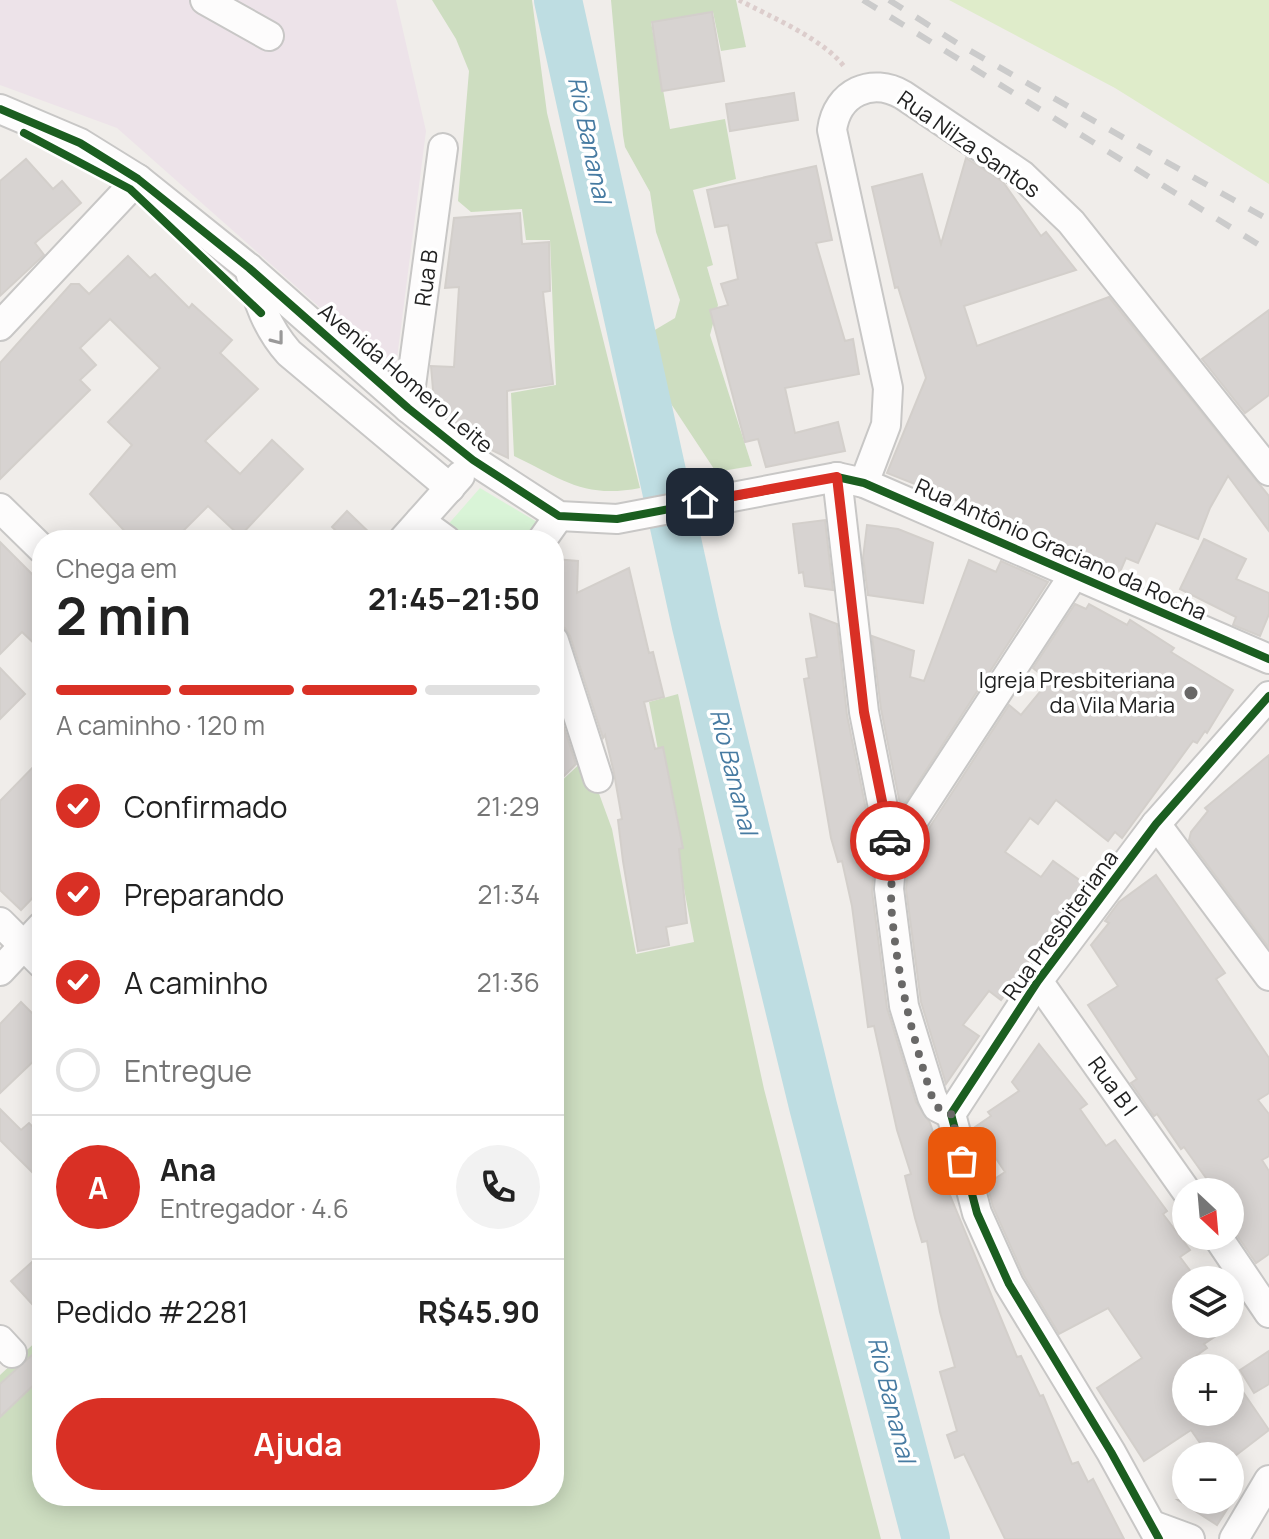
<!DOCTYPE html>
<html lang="pt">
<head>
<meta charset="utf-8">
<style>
  body { margin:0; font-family:Manrope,sans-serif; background:#f2f2f2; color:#222; height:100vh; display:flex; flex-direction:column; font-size:30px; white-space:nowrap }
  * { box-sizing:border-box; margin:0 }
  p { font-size:26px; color:#767676 }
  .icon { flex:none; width:44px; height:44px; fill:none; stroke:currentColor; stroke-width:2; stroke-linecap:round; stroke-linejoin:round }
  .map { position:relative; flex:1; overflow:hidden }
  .details { position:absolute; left:32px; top:530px; width:532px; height:976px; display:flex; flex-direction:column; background:#fff; border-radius:32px; box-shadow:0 4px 20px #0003 }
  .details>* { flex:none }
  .needle { width:52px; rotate:154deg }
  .fabs { position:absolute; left:1172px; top:1178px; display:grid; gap:16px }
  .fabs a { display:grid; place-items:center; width:72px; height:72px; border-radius:50%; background:#fff; box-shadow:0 4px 20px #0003; font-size:40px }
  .pin { position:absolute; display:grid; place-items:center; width:68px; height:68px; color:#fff; margin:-34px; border-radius:16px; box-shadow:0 4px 12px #0006 }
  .courier { position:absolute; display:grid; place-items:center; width:80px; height:80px; margin:-40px; border:6px solid #d93025; border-radius:50%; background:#fff; color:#222; box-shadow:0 2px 10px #0007 }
  .overview em { font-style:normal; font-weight:700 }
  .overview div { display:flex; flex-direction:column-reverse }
  .overview { display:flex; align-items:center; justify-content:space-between; height:136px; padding:0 24px }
  h1 { font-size:52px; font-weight:700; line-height:60px }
  .bar { display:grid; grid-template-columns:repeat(4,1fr); gap:12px 8px; align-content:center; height:96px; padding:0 24px }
  .bar i { height:10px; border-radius:6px; background:#e0e0e0 }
  .bar .current { background:#d93025 }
  .bar p { grid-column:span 4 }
  .line { display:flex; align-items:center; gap:20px; padding:0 24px; border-top:2px solid #e0e0e0 }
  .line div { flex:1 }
  .round { display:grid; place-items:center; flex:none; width:84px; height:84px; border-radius:42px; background:#f2f2f2 }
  ol { padding:0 24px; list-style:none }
  li { display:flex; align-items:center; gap:24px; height:88px }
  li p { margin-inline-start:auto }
  li .icon { padding:8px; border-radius:50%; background:#d93025; color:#fff; stroke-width:4 }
  li:last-child { color:#767676 }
  li i { width:44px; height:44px; border:4px solid #e0e0e0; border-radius:50% }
  .cta { display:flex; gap:16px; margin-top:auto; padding:16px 24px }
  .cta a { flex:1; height:92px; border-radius:48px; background:#d93025; color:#fff; font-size:32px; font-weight:700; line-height:92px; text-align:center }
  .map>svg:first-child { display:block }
  .industrial { fill:#ede3e9 }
  .grass { fill:#dfecca }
  .forest { fill:#cdddc0 }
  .park { fill:#d9f4d7 }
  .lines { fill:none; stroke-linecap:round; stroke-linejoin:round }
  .river { stroke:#bedde2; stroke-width:48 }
  .building { fill:#d7d3d1; stroke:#d3cfcb; stroke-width:2 }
  .minor-casing { stroke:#c8c7c6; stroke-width:32 }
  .path { stroke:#dccdcc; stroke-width:5; stroke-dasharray:4 4; stroke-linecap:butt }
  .minor { stroke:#fdfcfc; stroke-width:28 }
  .rail { stroke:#cbcbcb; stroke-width:6; stroke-dasharray:16 16; stroke-linecap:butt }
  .cycleway-casing { stroke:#fff; stroke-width:13 }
  .cycleway { stroke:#1b5e20; stroke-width:8 }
  .oneway { stroke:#9a9999 }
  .done { stroke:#696867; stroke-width:8; stroke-dasharray:0 14.4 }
  .route { stroke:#d93025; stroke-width:10 }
  .poi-dot { fill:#696867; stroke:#fff; stroke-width:3 }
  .labels { text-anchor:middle; stroke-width:7; stroke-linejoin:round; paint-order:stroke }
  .street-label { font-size:22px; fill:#212121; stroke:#fff }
  .poi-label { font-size:22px; fill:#212121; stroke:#fff; text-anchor:end }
  .water-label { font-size:24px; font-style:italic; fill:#477ba2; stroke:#fff }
</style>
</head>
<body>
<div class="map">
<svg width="1269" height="1539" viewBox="0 0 1269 1539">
  <rect width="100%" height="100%" fill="#f0edea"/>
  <polygon class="industrial" points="0,0 396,0 426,131 395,374 117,128 0,85"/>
  <polygon class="grass" points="949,0 1269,0 1269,184 1115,88"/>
  <g class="forest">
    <path d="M432 0H532L547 113 640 488C584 499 562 479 514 456L511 393 556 385 550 240H526L522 209 471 212 458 201 469 71 456 39Z"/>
    <polygon points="611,0 736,0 746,47 721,51 713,12 651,22 670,129 725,119 736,179 693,190 713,265 707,267 718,305 710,335 752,466 716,472 654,378 640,346 643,337 675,318 680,300 656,232 650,192 625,147 623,135"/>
    <polygon points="678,694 764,1089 881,1539 0,1539 0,1375 42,1336 42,1496 554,1496 554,788 586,758 612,829 636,954 694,942 649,702"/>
  </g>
  <polygon class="park" points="480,488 537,522 524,540 460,540 445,528"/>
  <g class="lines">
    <polyline class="river" points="558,0 696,626 813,1106 926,1539"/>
  </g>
  <g class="building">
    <polygon points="712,12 724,81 662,91 652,22"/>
    <polygon points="794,93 798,120 730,131 726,104"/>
    <polygon points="966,158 1003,182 1041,236 1046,232 1076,270 964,306 977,346 1109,297 1269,496 1269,531 1228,476 1210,508 1198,539 1156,523 1138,563 1126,558 1120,572 1063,551 972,510 973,507 887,473 926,378 898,287 895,288 872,187 922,174 941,244"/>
    <polygon points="26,159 53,189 62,181 81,203 35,243 44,255 0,296 0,181"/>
    <polygon points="816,166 832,240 816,243 845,341 853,339 859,374 785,388 795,433 838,422 845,451 766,467 758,439 745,442 710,310 728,305 721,284 738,279 728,225 715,227 707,190"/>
    <polygon points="520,213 522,244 549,242 550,291 543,292 553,384 507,391 508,458 483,446 447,418 434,401 431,366 454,367 459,287 445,288 454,218"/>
    <polygon points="128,256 150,278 155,274 189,308 192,304 232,340 220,353 258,389 205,441 240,474 272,440 303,469 240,536 208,506 174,540 133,540 90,494 132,445 108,422 160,368 110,319 80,348 96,365 80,380 90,390 0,479 0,363 71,284 79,284 89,294"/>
    <polygon points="1269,310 1269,395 1245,413 1202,359"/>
    <polygon points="347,511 377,540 346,540 332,527"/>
    <polygon points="825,520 833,590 805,586 803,572 799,573 793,524"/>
    <polygon points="867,525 898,529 933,543 923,603 868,595 863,558"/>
    <polygon points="1204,539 1246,559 1236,579 1269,593 1269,614 1260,636 1233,625 1236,617 1180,589"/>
    <polygon points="0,542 42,584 42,651 22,632 0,654"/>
    <polygon points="554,559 578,561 577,593 629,568 649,653 653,652 664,697 644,702 655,749 663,747 683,848 679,849 687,923 666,927 669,945 638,951 623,861 618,820 622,819 614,773 605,735 603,738 570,636 565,628 554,624"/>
    <polygon points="969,560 996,572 1001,561 1048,582 901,809 881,709 872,636 914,651 910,677 924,681"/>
    <polygon points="1075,604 1086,609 1089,604 1127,625 1130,620 1174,648 1171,652 1233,690 1207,733 1205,731 1197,743 1193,741 1122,838 1115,832 1108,841 1056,800 1038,824 1030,818 1005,852 1041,877 1053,861 1085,884 1001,1000 989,991 963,1025 979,1036 946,1084 921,1002 906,889 909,859 1009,705 1021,715 1049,681 1033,668"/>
    <polygon points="810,614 837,624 847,715 875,854 872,891 887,1008 916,1102 930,1123 949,1179 944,1181 1017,1357 1021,1356 1040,1396 1043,1395 1072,1464 1078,1462 1088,1482 1093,1479 1124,1539 1005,1539 964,1454 955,1458 947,1435 957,1431 940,1372 955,1367 940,1312 927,1241 922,1242 915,1218 905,1176 911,1174 897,1130 874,1026 868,1027 852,906 842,861 838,862 831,838 804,679 809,678 806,659 817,657"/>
    <polygon points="0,668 25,694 0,719"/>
    <polygon points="554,697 576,764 554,786"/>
    <polygon points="1269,755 1269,948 1189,840 1191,832 1208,811 1205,808"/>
    <polygon points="42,758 42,888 21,910 0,890 0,801"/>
    <polygon points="1156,875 1225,973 1216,979 1269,1058 1269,1093 1258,1100 1269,1114 1269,1156 1262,1160 1269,1171 1269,1254 1256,1263 1230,1225 1230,1192 1216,1192 1184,1147 1181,1149 1157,1114 1154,1116 1131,1083 1137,1079 1088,1005 1118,986 1091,945 1109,923 1105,921 1119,902"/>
    <polygon points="21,1002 42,1023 42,1053 0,1093 0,1024"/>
    <polygon points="1039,1044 1087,1104 1080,1109 1106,1146 1115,1140 1167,1211 1163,1214 1190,1250 1180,1257 1197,1280 1186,1280 1186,1324 1234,1324 1204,1344 1207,1348 1186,1363 1186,1412 1230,1412 1230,1373 1269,1430 1235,1456 1209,1456 1191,1430 1144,1461 1097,1388 1142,1358 1108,1308 1059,1334 1024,1276 993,1207 987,1184 1005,1172 975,1127 991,1116 988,1112 1019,1091 1012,1082"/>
    <polygon points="0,1109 21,1130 29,1123 42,1136 42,1182 0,1140"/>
    <polygon points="42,1253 42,1315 11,1281"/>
    <polygon points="42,1346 42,1377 0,1417 0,1384"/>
    <polygon points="1269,1351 1269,1384 1254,1393 1240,1370"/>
    <polygon points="1178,1500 1233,1500 1217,1525"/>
  </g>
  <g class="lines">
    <defs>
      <g id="minor">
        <polyline points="205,0 269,36"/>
        <polyline points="0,109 80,143 138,179 249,268 408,408 473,460 559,516 617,519 837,477 864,483 1269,659"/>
        <path d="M249 268C258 301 266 327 289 353L450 488"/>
        <polyline points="0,326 138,179"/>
        <polyline points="408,408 443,148"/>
        <polyline points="837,477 864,712 892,853 889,889 904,1006 932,1097 937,1107 951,1114"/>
        <path d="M864 483 886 425 888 388 832 130C837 92 872 77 903 95L1022 175 1071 222 1269 471"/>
        <polyline points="0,508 42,549"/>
        <polyline points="420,521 446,540"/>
        <polyline points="403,540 460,476"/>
        <polyline points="542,540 559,516"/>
        <polyline points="554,641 598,778"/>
        <polyline points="1156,824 1269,976"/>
        <polyline points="892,853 1075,573"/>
        <polyline points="0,922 42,964"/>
        <polyline points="0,971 42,926"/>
        <polyline points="1038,981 1187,1192"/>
        <polyline points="1217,1236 1269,1313"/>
        <polyline points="0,1340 12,1353"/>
        <polyline points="1152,1525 1190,1539"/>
        <polyline points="1159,1539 1111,1452 1009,1284 977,1213 951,1114 1038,981 1156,824 1269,696"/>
        <polyline points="1234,1539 1269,1480"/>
      </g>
    </defs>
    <use href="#minor" class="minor-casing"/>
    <path class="path" d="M739 0C769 16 826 40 845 68"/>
    <use href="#minor" class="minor"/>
    <g class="rail">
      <polyline points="863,0 1269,251"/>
      <polyline points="889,0 960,45 1269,220"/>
    </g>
    <defs>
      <g id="cycleway">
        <polyline points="0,109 80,143 138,179 249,268 408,408 473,460 559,516 617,519 837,477 864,483 1269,659"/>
        <polyline points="24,133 130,189 261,313"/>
        <polyline points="1159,1539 1111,1452 1009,1284 977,1213 951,1114 1038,981 1156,824 1269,696"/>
      </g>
    </defs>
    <use href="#cycleway" class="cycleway-casing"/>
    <use href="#cycleway" class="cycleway"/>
  </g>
  <defs><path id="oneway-chevron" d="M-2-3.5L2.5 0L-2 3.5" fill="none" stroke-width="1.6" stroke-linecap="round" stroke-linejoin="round" transform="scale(2)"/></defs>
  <use class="oneway" href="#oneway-chevron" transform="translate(278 339) rotate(52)"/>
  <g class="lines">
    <path class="done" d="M890 841C895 865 889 890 892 915 898 980 912 1035 932 1097L937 1107 951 1114 962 1161"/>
    <polyline class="route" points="700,502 837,477 864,712 890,841"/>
  </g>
  <circle class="poi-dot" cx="1191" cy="693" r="8"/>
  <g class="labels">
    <g class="street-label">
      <text transform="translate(969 144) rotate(35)" y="8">Rua Nilza Santos</text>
      <text transform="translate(426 278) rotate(-82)" y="8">Rua B</text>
      <text transform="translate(406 378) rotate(40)" y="8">Avenida Homero Leite</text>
      <text transform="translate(1061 549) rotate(24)" y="8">Rua Antônio Graciano da Rocha</text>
      <text transform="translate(1060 925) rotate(-54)" y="8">Rua Presbiteriana</text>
      <text transform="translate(1113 1086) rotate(54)" y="8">Rua B I</text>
    </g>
    <g class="poi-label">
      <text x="1175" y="688">Igreja Presbiteriana<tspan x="1175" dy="25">da Vila Maria</tspan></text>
    </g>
    <g class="water-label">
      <text transform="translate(589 140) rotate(78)" y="8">Rio Bananal</text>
      <text transform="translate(733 772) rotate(76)" y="8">Rio Bananal</text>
      <text transform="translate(891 1400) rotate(76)" y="8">Rio Bananal</text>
    </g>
  </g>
</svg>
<div class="fabs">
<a><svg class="needle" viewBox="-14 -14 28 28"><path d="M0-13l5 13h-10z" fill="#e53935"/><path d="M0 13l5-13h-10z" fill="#767676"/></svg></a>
<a><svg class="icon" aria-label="layers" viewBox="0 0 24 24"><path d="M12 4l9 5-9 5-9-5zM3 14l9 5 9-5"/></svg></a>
<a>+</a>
<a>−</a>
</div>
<div class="pin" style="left:962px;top:1161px;background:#ea580c"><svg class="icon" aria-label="bag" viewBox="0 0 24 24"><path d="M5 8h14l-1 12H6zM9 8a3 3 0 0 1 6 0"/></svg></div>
<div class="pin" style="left:700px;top:502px;background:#1f2937"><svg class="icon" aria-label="home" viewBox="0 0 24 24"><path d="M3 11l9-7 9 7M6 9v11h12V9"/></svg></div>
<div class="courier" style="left:890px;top:841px"><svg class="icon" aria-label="car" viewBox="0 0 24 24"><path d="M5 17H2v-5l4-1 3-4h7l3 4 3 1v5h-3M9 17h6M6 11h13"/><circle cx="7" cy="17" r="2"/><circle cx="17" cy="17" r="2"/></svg></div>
<section class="details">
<div class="overview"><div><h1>2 min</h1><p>Chega em</p></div><em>21:45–21:50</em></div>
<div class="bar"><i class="current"></i><i class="current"></i><i class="current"></i><i></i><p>A caminho · 120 m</p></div>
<ol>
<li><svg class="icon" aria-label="check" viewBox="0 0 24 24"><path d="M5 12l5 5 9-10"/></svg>Confirmado<p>21:29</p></li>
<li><svg class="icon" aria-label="check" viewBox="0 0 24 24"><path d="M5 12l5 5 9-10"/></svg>Preparando<p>21:34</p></li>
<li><svg class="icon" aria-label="check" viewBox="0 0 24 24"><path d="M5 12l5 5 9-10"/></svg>A caminho<p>21:36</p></li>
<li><i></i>Entregue</li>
</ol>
<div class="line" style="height:144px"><b class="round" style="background:#d93025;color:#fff">A</b><div><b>Ana</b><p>Entregador · 4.6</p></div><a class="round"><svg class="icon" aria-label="phone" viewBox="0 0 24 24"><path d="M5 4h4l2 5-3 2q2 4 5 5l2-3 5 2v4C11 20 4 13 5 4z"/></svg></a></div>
<div class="line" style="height:104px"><div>Pedido #2281</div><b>R$45.90</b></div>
<div class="cta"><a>Ajuda</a></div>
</section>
</div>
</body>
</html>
